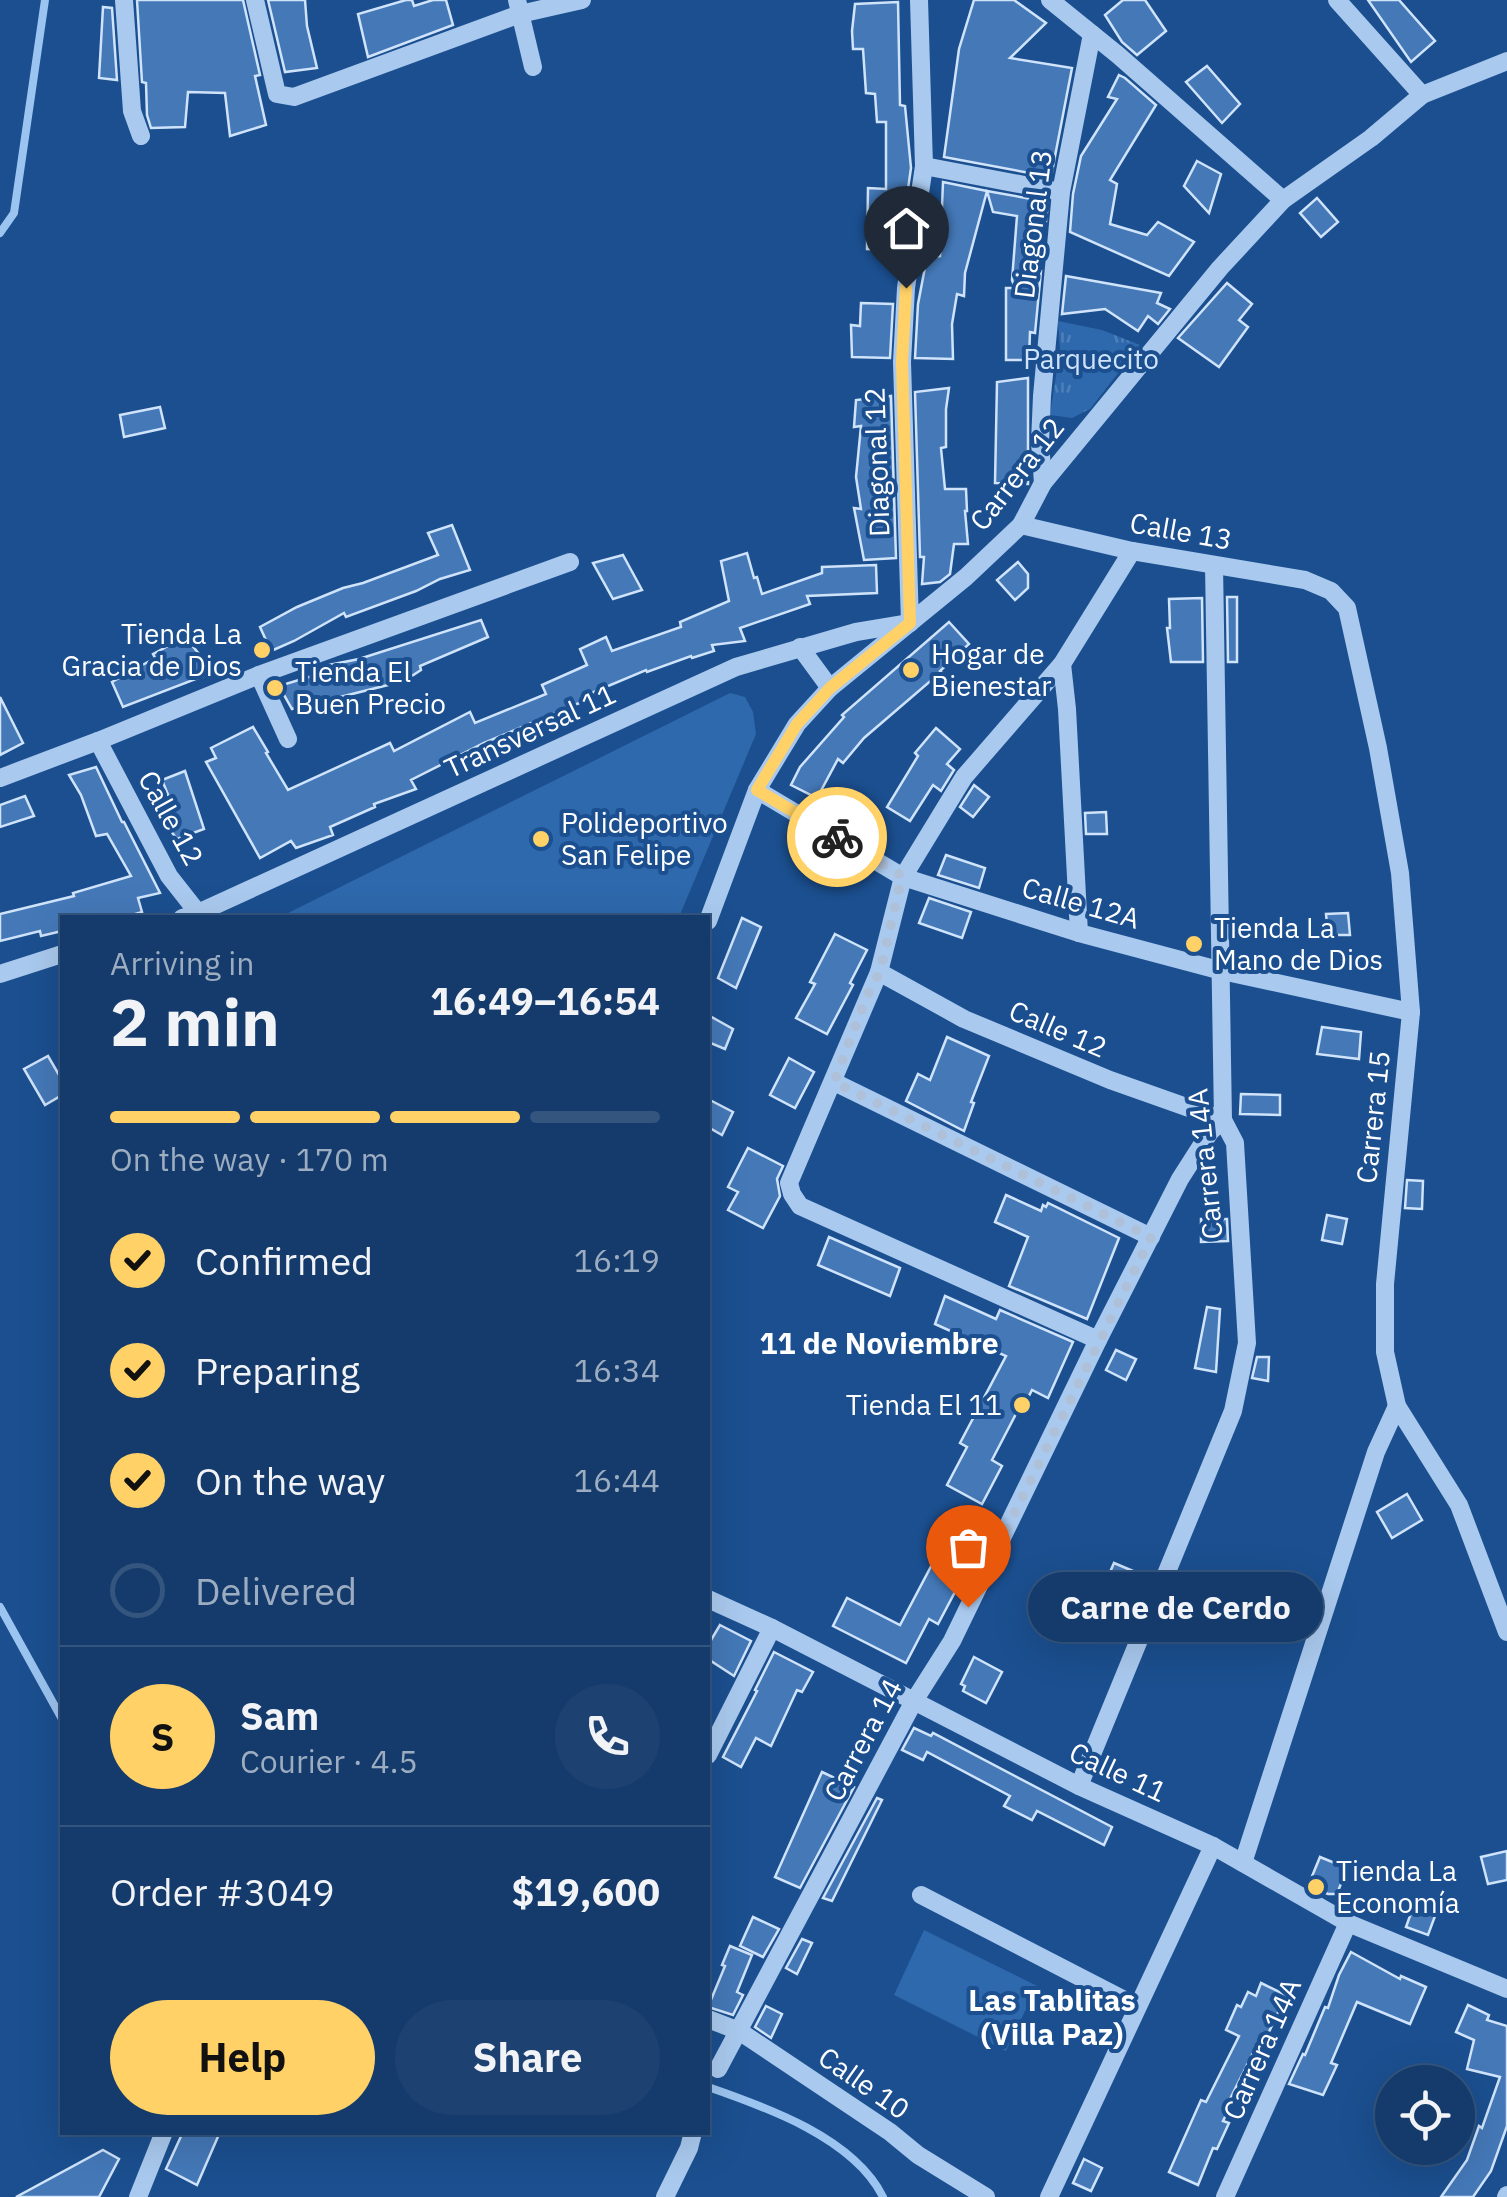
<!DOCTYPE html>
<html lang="en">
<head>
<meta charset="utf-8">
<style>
  body { margin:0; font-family:"IBM Plex Sans",sans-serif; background:#1d4271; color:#f1f3f6; height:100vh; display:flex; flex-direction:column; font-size:38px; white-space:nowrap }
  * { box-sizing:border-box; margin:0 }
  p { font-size:32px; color:#9dadc1 }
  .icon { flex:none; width:55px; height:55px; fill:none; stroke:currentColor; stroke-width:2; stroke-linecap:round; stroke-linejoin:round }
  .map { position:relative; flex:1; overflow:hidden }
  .side { position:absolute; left:60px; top:915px; width:650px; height:1220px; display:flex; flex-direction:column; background:#143b6b; border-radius:0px; box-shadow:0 10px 40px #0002,0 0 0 2px #33557e }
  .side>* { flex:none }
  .buttons { position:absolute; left:1375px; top:2065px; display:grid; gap:20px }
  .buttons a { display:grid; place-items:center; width:100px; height:100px; border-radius:50%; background:#143b6b; box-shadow:0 10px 40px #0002,0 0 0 2px #33557e; font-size:50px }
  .pin { position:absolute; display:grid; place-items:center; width:85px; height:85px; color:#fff; margin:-102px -42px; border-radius:50% 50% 50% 0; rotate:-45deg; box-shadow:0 0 10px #0007 }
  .pin .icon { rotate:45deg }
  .courier { position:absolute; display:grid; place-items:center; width:100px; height:100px; margin:-50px; border:8px solid #ffd166; border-radius:50%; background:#fff; color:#222; box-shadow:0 2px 12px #0007 }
  .bubble { position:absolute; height:70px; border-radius:35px; background:#143b6b; box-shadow:0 10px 40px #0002,0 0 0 2px #33557e; font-size:32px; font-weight:700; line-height:70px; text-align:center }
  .head em { font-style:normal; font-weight:700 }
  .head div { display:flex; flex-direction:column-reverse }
  .head { display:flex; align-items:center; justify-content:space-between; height:170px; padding:0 50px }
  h1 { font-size:65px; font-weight:700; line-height:75px }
  .bar { display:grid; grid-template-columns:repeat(4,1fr); gap:15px 10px; align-content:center; height:120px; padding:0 50px }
  .bar i { height:12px; border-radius:8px; background:#33557e }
  .bar .current { background:#ffd166 }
  .bar p { grid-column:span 4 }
  .line { display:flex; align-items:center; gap:25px; padding:0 50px; border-top:2px solid #33557e }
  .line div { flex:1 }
  .round { display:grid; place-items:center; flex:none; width:105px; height:105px; border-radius:52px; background:#1d4271 }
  ol { padding:0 50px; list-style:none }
  li { display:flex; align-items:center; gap:30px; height:110px }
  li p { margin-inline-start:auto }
  li .icon { padding:10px; border-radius:50%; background:#ffd166; color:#111; stroke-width:4 }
  li:last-child { color:#9dadc1 }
  li i { width:55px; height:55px; border:5px solid #33557e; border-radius:50% }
  .primary-button { display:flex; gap:20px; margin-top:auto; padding:20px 50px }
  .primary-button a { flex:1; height:115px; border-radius:60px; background:#ffd166; color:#111; font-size:40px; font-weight:700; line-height:115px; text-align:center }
  .primary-button a+a { background:#1d4271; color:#f1f3f6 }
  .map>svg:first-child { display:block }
  .grass { fill:url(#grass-tufts) }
  .garden { fill:#2e69ad }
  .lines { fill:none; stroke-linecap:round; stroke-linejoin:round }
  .stream { stroke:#9cc4f0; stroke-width:8 }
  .building { fill:#4478b7; stroke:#cfe3fa; stroke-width:2.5 }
  .minor { stroke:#a9c9ee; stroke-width:18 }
  .done { stroke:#afc1d8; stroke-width:10; stroke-dasharray:0 18 }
  .route { stroke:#ffd166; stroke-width:12 }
  .poi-dot { fill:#ffd166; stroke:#1b4f8f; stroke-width:4 }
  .labels { text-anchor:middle; stroke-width:8; stroke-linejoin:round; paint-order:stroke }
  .street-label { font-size:28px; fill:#fff; stroke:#1b4f8f }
  .park-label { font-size:28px; fill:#cfe3fa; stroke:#1b4f8f }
  .poi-label { font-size:28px; fill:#fff; stroke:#1b4f8f; text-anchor:start }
  .neighbourhood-label { font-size:30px; font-weight:bold; fill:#fff; stroke:#1b4f8f }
</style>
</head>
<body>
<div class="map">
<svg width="1507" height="2197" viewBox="0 0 1507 2197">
  <defs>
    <pattern id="grass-tufts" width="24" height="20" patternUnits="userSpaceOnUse" patternTransform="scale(2.5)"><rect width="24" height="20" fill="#2e69ad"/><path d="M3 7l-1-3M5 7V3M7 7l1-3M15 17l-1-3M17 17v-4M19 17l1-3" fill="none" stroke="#4d80b9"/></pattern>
  </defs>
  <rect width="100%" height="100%" fill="#1b4f8f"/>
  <polygon class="grass" points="1058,321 1102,330 1140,345 1090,409 1072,418 1050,415 1060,350"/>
  <g class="garden">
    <polygon points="730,693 745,697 753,712 756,734 679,917 280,917"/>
    <polygon points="924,1930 1037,1986 1006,2051 894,1995"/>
  </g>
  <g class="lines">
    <g class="stream">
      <polyline points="0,233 14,213 45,0"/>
      <polyline points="0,1607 62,1719"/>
      <path d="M708 2087C766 2107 854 2138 883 2197"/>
    </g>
  </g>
  <g class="building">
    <polygon points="137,0 243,0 260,75 255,76 266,125 230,136 225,93 188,92 185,127 151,128 147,115 146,83 142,82"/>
    <polygon points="268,0 305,0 307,26 317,68 285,72"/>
    <polygon points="406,0 412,0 414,6 433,0 446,0 453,25 368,57 358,14"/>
    <polygon points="974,0 1014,0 1046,23 1010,58 1072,68 1051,177 944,157 959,49"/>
    <polygon points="1123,0 1145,0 1166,31 1137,55 1122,42 1105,15"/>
    <polygon points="1368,0 1399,0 1435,41 1411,62"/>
    <polygon points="898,2 900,105 905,106 911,168 899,251 867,249 868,188 886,189 886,122 877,122 875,94 866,93 863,49 853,49 852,31 855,4"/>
    <polygon points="103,7 112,8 117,80 99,78"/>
    <polygon points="1207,66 1240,104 1222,123 1186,82"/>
    <polygon points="1119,75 1125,78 1156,105 1110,180 1117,184 1110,224 1147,235 1158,222 1194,242 1169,276 1070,232 1073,194 1081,156 1117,99 1108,97"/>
    <polygon points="1197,161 1221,174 1209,213 1184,186"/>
    <polygon points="943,182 987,191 965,273 964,296 957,294 952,324 953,359 915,358 918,304 927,257 940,256"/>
    <polygon points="987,191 1048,202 1046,221 1041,219 1039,271 1041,271 1035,333 1030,332 1029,360 1006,360 1006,288 1015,288 1012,280 1017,216 993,212"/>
    <polygon points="1317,198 1338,222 1321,237 1300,213"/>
    <polygon points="1066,276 1161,293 1157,303 1170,309 1158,324 1148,316 1138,331 1105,309 1062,314"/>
    <polygon points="1227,283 1252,304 1239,320 1248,327 1219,367 1178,338"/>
    <polygon points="861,303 893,304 890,358 852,357 851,325 860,326"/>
    <polygon points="1028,378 1028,484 995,483 997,382"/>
    <polygon points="949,388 946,409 946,447 941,448 945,489 966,489 967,511 965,511 968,544 954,544 950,574 940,582 922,584 924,557 920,557 915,392"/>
    <polygon points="891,396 896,558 864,560 854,508 861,509 856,477 861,426 854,427 856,400"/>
    <polygon points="160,407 165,428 124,437 120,415"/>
    <polygon points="452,525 470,570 440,579 416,591 346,617 344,613 294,641 271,651 260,627 297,607 343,588 363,583 438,555 428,533"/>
    <polygon points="747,553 754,578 757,577 762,594 822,573 822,567 876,565 877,593 807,596 810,604 740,628 745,641 712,645 714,651 692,658 691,656 647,672 646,670 582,697 584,701 484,743 411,780 416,789 374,804 375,807 330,827 333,835 296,848 291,841 260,858 206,762 216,758 211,748 253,727 268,752 266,753 288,790 390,743 394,751 470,712 475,723 546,694 542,685 587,665 580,649 606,637 612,651 681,627 680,622 729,601 721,561"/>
    <polygon points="623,555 642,590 613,599 593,563"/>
    <polygon points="1018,562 1028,574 1028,588 1015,600 997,580"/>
    <polygon points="1227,597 1237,597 1237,662 1228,662"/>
    <polygon points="1202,598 1203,662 1171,662 1167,628 1170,628 1169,599"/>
    <polygon points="481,620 488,637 420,666 421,670 404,681 292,709 279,686 332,670 329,665 359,659"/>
    <polygon points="949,622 969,644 940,671 941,672 864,738 843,763 838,759 817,798 791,785 800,767 844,717 842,715"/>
    <polygon points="185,637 214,672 123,707 112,682 155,658 153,654"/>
    <polygon points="0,697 23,743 0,755"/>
    <polygon points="936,728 960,749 947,764 954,770 941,791 933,785 910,821 887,807 918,756 915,753"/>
    <polygon points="96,767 122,822 124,822 160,893 138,898 142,912 122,918 62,918 62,931 41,936 40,931 0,941 0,914 74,896 73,893 131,876 107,834 96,836 81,795 69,775"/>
    <polygon points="185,771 204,829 177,839 154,809 171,802 162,780"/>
    <polygon points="974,785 989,797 973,817 960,807"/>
    <polygon points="25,796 34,816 0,827 0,805"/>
    <polygon points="1106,812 1107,834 1086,834 1085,813"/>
    <polygon points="946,855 985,868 979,888 938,875"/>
    <polygon points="929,898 971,912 962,938 919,923"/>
    <polygon points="1348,913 1350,935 1328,935 1326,914"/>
    <polygon points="742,918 761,927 736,988 718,978"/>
    <polygon points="835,934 867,950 850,983 853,985 827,1034 796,1018 815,984 810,982"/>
    <polygon points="708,1015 733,1029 725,1049 708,1042"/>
    <polygon points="1322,1027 1361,1032 1359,1059 1317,1054"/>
    <polygon points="947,1037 989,1056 971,1102 974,1103 964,1131 906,1101 918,1074 930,1080"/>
    <polygon points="48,1056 62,1080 62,1095 45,1105 24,1069"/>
    <polygon points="789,1058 814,1072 795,1108 770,1095"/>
    <polygon points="1241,1094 1280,1095 1280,1115 1240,1114"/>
    <polygon points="708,1099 733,1112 722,1135 708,1127"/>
    <polygon points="748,1148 783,1166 777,1179 780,1196 763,1228 728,1210 738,1192 728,1187"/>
    <polygon points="1407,1180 1423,1181 1422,1209 1405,1208"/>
    <polygon points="1006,1195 1041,1211 1043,1205 1046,1207 1048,1203 1119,1238 1087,1319 1009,1286 1028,1237 995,1222"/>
    <polygon points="1327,1215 1347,1219 1342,1244 1322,1240"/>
    <polygon points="1201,1219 1227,1219 1228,1241 1201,1242"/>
    <polygon points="829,1237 900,1268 890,1296 818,1265"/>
    <polygon points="945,1296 996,1319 1000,1310 1073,1342 1048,1398 1032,1390 1021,1412 1018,1410 992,1460 1002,1466 982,1504 947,1485 967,1447 960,1443 1006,1356 935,1324"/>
    <polygon points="1207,1307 1220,1309 1216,1372 1195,1368"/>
    <polygon points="1116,1350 1136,1359 1126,1380 1106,1370"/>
    <polygon points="1257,1357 1269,1357 1268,1381 1252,1378"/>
    <polygon points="1407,1494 1422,1520 1392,1538 1377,1512"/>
    <polygon points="936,1557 965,1573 938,1624 929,1619 906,1663 833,1626 847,1598 900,1625"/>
    <polygon points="1114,1563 1133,1571 1122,1595 1104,1586"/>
    <polygon points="720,1625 751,1641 734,1676 708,1659 708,1645"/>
    <polygon points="774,1652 813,1672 802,1692 797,1690 771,1746 756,1738 741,1767 723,1757 757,1691 755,1690"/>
    <polygon points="974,1657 1002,1672 986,1703 963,1691 965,1686 961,1684"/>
    <polygon points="914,1728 931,1736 933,1733 1112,1827 1104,1845 1037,1811 1032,1820 1004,1806 1010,1796 927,1752 923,1760 902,1750"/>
    <polygon points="822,1772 854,1787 800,1888 775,1877"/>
    <polygon points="877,1798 882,1800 832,1901 823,1898"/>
    <polygon points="1507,1851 1507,1880 1488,1884 1481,1857"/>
    <polygon points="1320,1857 1347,1868 1337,1894 1328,1894 1308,1886"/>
    <polygon points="1416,1899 1438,1908 1428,1935 1406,1927"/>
    <polygon points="753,1917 779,1929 763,1957 740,1946"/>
    <polygon points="802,1939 812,1943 797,1974 786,1968"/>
    <polygon points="730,1946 752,1955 737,1992 743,1995 733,2015 708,2007 725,1966 722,1965"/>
    <polygon points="1351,1952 1400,1979 1401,1976 1426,1987 1410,2024 1357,2002 1331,2063 1337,2065 1323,2095 1289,2084 1303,2054 1305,2055 1325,2007 1328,2008 1339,1975"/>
    <polygon points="1261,1983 1286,1995 1268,2034 1263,2033 1224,2111 1227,2113 1223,2121 1229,2123 1217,2149 1213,2148 1198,2185 1169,2172 1201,2100 1206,2102 1239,2036 1226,2030 1237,2005 1241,2007 1248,1992 1256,1996"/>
    <polygon points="1468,2005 1489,2015 1487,2020 1507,2026 1507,2126 1491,2171 1473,2197 1441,2197 1467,2160 1479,2126 1482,2128 1500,2077 1467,2069 1474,2040 1456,2032"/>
    <polygon points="766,2006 782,2014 771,2038 755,2027"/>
    <polygon points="183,2132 220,2132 197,2185 166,2169"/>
    <polygon points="103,2150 119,2159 99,2197 16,2197"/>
    <polygon points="1084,2159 1102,2168 1091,2191 1073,2183"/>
  </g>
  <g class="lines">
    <g class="minor">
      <polyline points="124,0 132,111 141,136"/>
      <polyline points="255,0 277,94 294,97 520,14 582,0"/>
      <polyline points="517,0 533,67"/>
      <polyline points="1050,0 1118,55 1283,200"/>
      <polyline points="1337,0 1422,95"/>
      <polyline points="924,166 1061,192"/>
      <polyline points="1043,483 1040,442 1042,396 1061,192 1092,34"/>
      <polyline points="1021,525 1132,551 1305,580 1331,591 1347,608 1378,748 1400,873 1411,1012 1385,1284 1385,1352 1397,1406 1459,1505 1507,1632"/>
      <polyline points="910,623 902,362 906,288 924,166 919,0"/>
      <polyline points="800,647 830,688"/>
      <polyline points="1062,664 1067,709 1079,933"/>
      <polyline points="259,675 288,739"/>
      <polyline points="98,741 169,876 202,918"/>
      <polyline points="0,778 98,741 259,675 570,562"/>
      <polyline points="757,790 903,877 1079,933 1222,971 1411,1012"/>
      <polyline points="182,918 198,913 736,667 856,632 910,623"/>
      <polyline points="708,921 757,790 797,724 830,688 966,577 1021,525 1043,483 1220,268 1283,200 1371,138 1422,95 1507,61"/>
      <polyline points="0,974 62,954"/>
      <polyline points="834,1082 1151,1237"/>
      <polyline points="1098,1340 800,1206 792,1194 789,1183 879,972 903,877 964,777 1062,664 1132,551"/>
      <polyline points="708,1599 772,1628 1079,1786 1213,1846 1348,1923 1507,1989"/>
      <polyline points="708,1755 772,1628"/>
      <polyline points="1079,1786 1233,1411 1247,1343 1235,1143 1223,1120 1214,565"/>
      <polyline points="1243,1863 1376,1452 1397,1406"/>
      <polyline points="921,1895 1136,2006"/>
      <polyline points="708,2019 739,2031 890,2132 918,2155 986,2197"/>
      <polyline points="718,2069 914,1701 952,1641 1098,1340 1180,1179 1210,1132 1223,1120 1110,1080 964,1019 879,972"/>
      <polyline points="138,2197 164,2132"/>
      <polyline points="665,2197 689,2148 693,2132"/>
      <polyline points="1049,2197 1213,1846"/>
      <polyline points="1225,2197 1348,1923"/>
      <polyline points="1506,2197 1507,2195"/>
    </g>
  </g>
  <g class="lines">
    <polyline class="done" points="837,837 902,876 880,972 867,996 834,1082 1151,1237 968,1607"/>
    <polyline class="route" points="837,837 757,790 797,724 830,688 910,623 902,362 906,288"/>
  </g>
  <g class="poi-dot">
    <circle cx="262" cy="650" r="10"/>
    <circle cx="911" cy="670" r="10"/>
    <circle cx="275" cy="688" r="10"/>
    <circle cx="541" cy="839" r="10"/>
    <circle cx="1194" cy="944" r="10"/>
    <circle cx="1022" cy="1405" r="10"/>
    <circle cx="1316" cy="1887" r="10"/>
  </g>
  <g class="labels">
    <g class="street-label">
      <text transform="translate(1033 224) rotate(-83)" y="10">Diagonal 13</text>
      <text transform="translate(877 462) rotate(-92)" y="10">Diagonal 12</text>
      <text transform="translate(1017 474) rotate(-52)" y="10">Carrera 12</text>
      <text transform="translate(1181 531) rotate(10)" y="10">Calle 13</text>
      <text transform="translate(530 731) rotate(-25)" y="10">Transversal 11</text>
      <text transform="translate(171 818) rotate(61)" y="10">Calle 12</text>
      <text transform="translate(1081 903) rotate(16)" y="10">Calle 12A</text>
      <text transform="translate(1058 1029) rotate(23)" y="10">Calle 12</text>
      <text transform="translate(1373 1117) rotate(-84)" y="10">Carrera 15</text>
      <text transform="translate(1205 1164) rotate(-96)" y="10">Carrera 14A</text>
      <text transform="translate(863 1740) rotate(-62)" y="10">Carrera 14</text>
      <text transform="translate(1118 1772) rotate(25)" y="10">Calle 11</text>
      <text transform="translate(1262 2049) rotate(-66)" y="10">Carrera 14A</text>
      <text transform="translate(864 2083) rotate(35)" y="10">Calle 10</text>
    </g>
    <g class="park-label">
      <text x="1091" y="369">Parquecito</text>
    </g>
    <g class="poi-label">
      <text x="242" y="644" text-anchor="end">Tienda La<tspan x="242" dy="32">Gracia de Dios</tspan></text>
      <text x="931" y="664">Hogar de<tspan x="931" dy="32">Bienestar</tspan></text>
      <text x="295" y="682">Tienda El<tspan x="295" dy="32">Buen Precio</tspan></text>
      <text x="561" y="833">Polideportivo<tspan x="561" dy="32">San Felipe</tspan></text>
      <text x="1214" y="938">Tienda La<tspan x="1214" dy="32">Mano de Dios</tspan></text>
      <text x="1002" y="1415" text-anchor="end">Tienda El 11</text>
      <text x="1336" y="1881">Tienda La<tspan x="1336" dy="32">Economía</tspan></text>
    </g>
    <g class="neighbourhood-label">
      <text x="879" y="1354">11 de Noviembre</text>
      <text x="1052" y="2011">Las Tablitas<tspan x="1052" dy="34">(Villa Paz)</tspan></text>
    </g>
  </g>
</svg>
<div class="buttons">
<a><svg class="icon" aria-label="locate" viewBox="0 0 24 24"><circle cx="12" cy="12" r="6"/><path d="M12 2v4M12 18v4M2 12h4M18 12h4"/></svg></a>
</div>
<div class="pin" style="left:968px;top:1607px;background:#ea580c"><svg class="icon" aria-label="bag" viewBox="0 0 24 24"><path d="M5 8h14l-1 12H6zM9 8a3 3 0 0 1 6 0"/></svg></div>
<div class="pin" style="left:906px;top:288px;background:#1f2937"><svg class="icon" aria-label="home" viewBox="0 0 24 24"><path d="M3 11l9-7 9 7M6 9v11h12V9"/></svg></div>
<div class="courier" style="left:837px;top:837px"><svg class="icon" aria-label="bike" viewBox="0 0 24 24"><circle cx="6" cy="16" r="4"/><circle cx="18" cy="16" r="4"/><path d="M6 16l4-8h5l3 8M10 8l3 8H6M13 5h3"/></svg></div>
<div class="bubble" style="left:1028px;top:1572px;width:295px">Carne de Cerdo</div>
<section class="side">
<div class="head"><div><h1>2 min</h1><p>Arriving in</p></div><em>16:49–16:54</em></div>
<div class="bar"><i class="current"></i><i class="current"></i><i class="current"></i><i></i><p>On the way · 170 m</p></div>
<ol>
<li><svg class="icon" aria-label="check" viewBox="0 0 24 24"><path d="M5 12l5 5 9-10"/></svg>Confirmed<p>16:19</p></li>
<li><svg class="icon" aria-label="check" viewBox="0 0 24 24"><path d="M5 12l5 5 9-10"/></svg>Preparing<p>16:34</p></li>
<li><svg class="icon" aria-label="check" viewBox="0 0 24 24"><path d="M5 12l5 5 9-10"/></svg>On the way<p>16:44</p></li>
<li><i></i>Delivered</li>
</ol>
<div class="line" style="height:180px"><b class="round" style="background:#ffd166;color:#111">S</b><div><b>Sam</b><p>Courier · 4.5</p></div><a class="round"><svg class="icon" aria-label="phone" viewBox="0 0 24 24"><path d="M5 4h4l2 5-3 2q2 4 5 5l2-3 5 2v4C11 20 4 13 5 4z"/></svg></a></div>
<div class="line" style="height:130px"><div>Order #3049</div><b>$19,600</b></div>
<div class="primary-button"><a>Help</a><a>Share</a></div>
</section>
</div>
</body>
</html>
